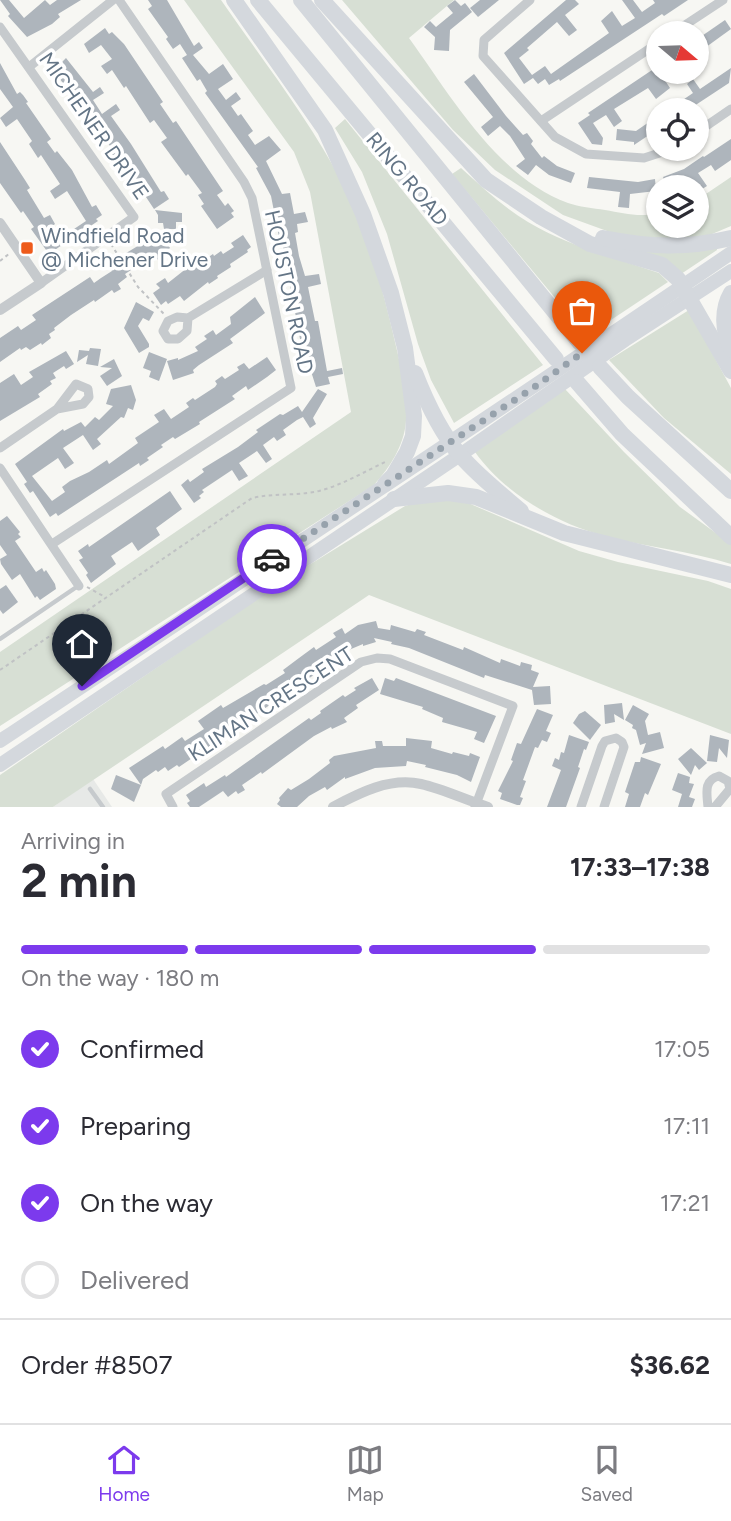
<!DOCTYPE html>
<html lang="en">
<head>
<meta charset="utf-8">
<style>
  body { margin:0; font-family:Figtree,sans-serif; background:#f7f7f7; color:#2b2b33; height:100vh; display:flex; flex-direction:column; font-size:26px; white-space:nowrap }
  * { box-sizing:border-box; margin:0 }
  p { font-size:23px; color:#7c7c81 }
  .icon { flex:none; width:38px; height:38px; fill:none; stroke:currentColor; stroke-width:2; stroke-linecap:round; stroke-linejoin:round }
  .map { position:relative; height:807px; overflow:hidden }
  .details { display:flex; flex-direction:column; background:#fff; flex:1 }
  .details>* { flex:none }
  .needle { width:46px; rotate:109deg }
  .controls { position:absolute; left:646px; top:21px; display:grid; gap:14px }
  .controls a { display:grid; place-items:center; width:63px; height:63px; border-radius:50%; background:#fff; box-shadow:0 2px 5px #0004; font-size:35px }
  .pin { position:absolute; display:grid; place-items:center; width:60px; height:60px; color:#fff; margin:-72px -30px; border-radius:50% 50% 50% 0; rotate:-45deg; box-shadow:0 0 7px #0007 }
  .pin .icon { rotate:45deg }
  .courier { position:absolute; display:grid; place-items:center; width:70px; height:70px; margin:-35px; border:5px solid #7c3aed; border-radius:50%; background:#fff; color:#222; box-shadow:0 2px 9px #0007 }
  .headline em { font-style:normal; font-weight:700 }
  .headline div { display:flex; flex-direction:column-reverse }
  .headline { display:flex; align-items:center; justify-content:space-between; height:119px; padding:0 21px }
  h1 { font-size:46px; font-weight:700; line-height:52px }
  .bar { display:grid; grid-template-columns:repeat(4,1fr); gap:10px 7px; align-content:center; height:84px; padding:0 21px }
  .bar i { height:9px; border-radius:5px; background:#e1e1e2 }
  .bar .selected { background:#7c3aed }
  .bar p { grid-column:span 4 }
  .line { display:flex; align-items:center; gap:18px; padding:0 21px; border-top:2px solid #e1e1e2 }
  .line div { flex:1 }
  ol { padding:0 21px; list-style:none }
  li { display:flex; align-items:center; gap:21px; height:77px }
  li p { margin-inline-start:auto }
  li .icon { padding:7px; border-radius:50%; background:#7c3aed; color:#fff; stroke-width:4 }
  li:last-child { color:#7c7c81 }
  li i { width:38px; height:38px; border:4px solid #e1e1e2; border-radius:50% }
  .tab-bar { display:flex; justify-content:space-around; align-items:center; height:98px; border-top:2px solid #e1e1e2; background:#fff; font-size:19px; color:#7c7c81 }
  .tab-bar a { display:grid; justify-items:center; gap:4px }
  .tab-bar .selected { color:#7c3aed }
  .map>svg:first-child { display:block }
  .built { fill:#e7e9e7 }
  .green { fill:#d7dfd4 }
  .building { fill:#aeb5bc }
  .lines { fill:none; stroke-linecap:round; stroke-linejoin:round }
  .path { stroke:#c0c2c4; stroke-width:2; stroke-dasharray:3.5 3.5; stroke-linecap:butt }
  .service { stroke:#c6cacd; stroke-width:4.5 }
  .minor { stroke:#c6cacd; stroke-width:9 }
  .tertiary { stroke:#c6cacd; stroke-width:10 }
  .primary { stroke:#d4d8dd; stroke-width:14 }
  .motorway { stroke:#d4d8dd; stroke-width:16 }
  .done { stroke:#97a2ac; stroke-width:7; stroke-dasharray:0 12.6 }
  .route { stroke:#7c3aed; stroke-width:9 }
  .poi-dot { fill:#ee5b1c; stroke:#fff; stroke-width:2.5 }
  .labels { text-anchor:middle; stroke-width:7; stroke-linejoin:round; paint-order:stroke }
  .street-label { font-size:21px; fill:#647586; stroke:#fff }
  .poi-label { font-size:21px; fill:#647586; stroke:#fff; text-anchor:start }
</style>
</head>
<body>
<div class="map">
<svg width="731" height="807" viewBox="0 0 731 807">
  <rect width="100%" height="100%" fill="#f7f7f3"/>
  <polygon class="built" points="93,779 112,807 53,807"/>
  <g class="green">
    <path d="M184 0H221C263 61 310 120 344 186 368 234 383 289 395 342 401 368 408 394 406 421 404 446 390 467 374 485L0 726V652L351 412 310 192 294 152Z"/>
    <path d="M342 0H454L409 38C451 96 497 177 568 203 579 207 593 208 605 210 623 213 640 218 658 213V226H696L697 200 731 177V226L705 237 662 239 618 235 563 215 495 170 453 130Z"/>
    <polygon points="345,119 543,365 454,423 431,380 418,344 387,234 362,172 335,128"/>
    <path d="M461 168C482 187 503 207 528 222 568 246 615 258 659 273L668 282 584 338 561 305 452 174Z"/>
    <polygon points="717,247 717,250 681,274 640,251"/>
    <polygon points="689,310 731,388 731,474 664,418 609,360"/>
    <path d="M565 389 624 452 680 507 731 544V564C690 551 646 547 604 536 556 523 504 493 475 452Z"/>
    <polygon points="429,499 459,499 579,551 618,562 708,581 731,589 731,734 369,595 53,807 0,807 0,775 283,581 405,506"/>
  </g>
  <g class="building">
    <polygon points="0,0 9,0 24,18 45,0 50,5 57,0 81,0 58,14 60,17 52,24 27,37 8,16 10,14"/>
    <polygon points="148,0 167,0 194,46 199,42 203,48 193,55 209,74 223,64 233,79 218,89 226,100 236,92 241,99 231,106 238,116 241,114 253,131 248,135 255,145 269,136 281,150 266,161 282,194 290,193 294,214 305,212 308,222 297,224 298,232 295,233 299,256 305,276 319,274 321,284 308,287 315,321 318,321 327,371 342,368 343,374 328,377 330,384 316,387 309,365 305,366 283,247 281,247 271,196 256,168 258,167 205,93 207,91 200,79 197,81 182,58 187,55 180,44 173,49 166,39 168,37 148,9 152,6"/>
    <polygon points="455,0 461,6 465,3 472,12 450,30 449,51 434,50 435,37 424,27 430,21 436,27 453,13 447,6"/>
    <polygon points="480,0 499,0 478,17 470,8"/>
    <polygon points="566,0 575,0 579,4 565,15 577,30 569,36 557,22 527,48 529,50 519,58 532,75 545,66 551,74 609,33 601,21 612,11 622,26 635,18 622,0 633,0 642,12 655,3 653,0 688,0 664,16 662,14 560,81 559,79 549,85 545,79 538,84 533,78 524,84 504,53"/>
    <polygon points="725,20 731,29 702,50 696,40"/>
    <polygon points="105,28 109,34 112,32 124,44 163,102 160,104 173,123 176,121 223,191 217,195 225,206 228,203 234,211 231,213 234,217 217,229 201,206 204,204 198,195 202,193 188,174 186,176 161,142 167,138 154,120 150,123 126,86 124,88 112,70 107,74 101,66 112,59 101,45 89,53 84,44"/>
    <polygon points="66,58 93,92 100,87 104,93 93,100 102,114 116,104 120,110 111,116 131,144 161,192 164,191 169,199 154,209 142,191 139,193 127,174 125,176 107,149 110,146 101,132 97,134 54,70"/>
    <polygon points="0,63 17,94 20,92 23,95 28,102 26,103 51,139 47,142 55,153 57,151 72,170 92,207 96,205 102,215 96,219 98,221 86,229 88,232 67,246 65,243 49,254 31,229 34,227 23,211 21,213 0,183 0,142 25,180 30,188 27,190 44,218 50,215 55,224 51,227 57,235 62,237 86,221 67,191 55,199 50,191 60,184 41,155 38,158 29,144 32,141 17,119 6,127 0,118 13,107 0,89"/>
    <polygon points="658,66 658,72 668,72 662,76 670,88 656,99 648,88 614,109 622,121 614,127 606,115 593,123 603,138 602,145 592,144 578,123 590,115 588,113"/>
    <polygon points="731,68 729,83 688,110 668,110 693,93 687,84 693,79 700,89"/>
    <polygon points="474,74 506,116 523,135 527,133 533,141 531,144 542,158 544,156 557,166 575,173 571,183 549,175 536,165 528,175 516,166 525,159 510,136 500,126 488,136 481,127 493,117 464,82"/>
    <polygon points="652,120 658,129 634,145 634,142 616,140 617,129 636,131"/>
    <polygon points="731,139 731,160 715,171 711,165 698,173 707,186 699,191 696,186 688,187 685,181 667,187 663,177 684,169 703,156 704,157"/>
    <polygon points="589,177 638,182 655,179 656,191 630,194 629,208 618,207 620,192 587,188"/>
    <polygon points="155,210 182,213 182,222 176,222 176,229 164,229 163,223 158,223 158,215"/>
    <polygon points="243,235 251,247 247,250 248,252 230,264 231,267 217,276 218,278 209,284 208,282 184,301 180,296 168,304 166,301 161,305 153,293 160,288 156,284 165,278 168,283 192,264 194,267 213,254 214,256 221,251 223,254 234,247 231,243"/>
    <polygon points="151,238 156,244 164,238 170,248 163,253 164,256 142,267 140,264 125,274 127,277 118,284 121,289 114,293 112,290 95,302 94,300 71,315 54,328 55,330 49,334 51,338 42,345 41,343 30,350 26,347 21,350 20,348 0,362 0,338 18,326 21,330 36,320 32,315 90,277 94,283 101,278 112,271 108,264"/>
    <polygon points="255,297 265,313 230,339 233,343 199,365 193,370 194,373 173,380 167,361 178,358 178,360 198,351 195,347 207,339 204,336 213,330 216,335 231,324 230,317"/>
    <polygon points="136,302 154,312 149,321 143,318 138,326 149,344 149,347 139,353 124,328"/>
    <polygon points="90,348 101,349 98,366 86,364 88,355 77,362 79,350 89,351"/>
    <polygon points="66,351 74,364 66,369 64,366 53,373 56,378 50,381 52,384 38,394 40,397 0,421 0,383 14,374 21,385 33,377 29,372"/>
    <polygon points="149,352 167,359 159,381 149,377 151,371 143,368"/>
    <polygon points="267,357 276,370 267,377 248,390 246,386 232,396 235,399 199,422 200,424 175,439 173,437 161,445 163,447 147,458 149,460 140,466 139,463 58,516 56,513 50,517 33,491 30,493 24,484 27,482 15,464 63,429 64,431 81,422 85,427 95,417 99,420 113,406 106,404 111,389 131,385 136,400 133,410 128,408 124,418 121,417 97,439 101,444 93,450 83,435 63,448 74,463 65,469 58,458 32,476 52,501 65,492 62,487 70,481 89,472 107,460 109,464 138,443 135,438 159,422 154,415 164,409 171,419 189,407 186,403 193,398 195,400 215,387 217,384 215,381 222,376 225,379 239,370 237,367 244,363 249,369"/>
    <polygon points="114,359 122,376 107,386 100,376 112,368 100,367"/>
    <polygon points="318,389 327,394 313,418 316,424 310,428 303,417 297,420 283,430 286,435 277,441 274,437 263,445 272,459 266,463 257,451 239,463 248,476 239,481 232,470 202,490 204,492 199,496 201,498 194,503 181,485 188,479 190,482 204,472 202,469 238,447 258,432 256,430 280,414 283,415 298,406 302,412"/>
    <polygon points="170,491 182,509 156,528 160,535 138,551 132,542 111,556 116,564 91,583 86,575 88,573 79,560 83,558 78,551 88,544 89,547"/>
    <polygon points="7,516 20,532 18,534 21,537 15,541 36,572 42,568 44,572 46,570 55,584 56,589 40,600 37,596 35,598 20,574 12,580 1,564 0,559 7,555 0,545 0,521"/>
    <polygon points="6,585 18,602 3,614 0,610 0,589"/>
    <polygon points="376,621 378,628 390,630 391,625 415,632 417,629 426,632 424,635 463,650 464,647 500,663 501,659 520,666 521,662 532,665 531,670 539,673 533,687 550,686 551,704 534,705 532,690 485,675 484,678 409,648 391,644 392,642 374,638 376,642 363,646 363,644 344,652 326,664 327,666 179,767 177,765 168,771 165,767 158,772 156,770 143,779 141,785 129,768 163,746 165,749 182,737 185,741 204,729 198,721 221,705 223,708 264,684 266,685 285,673 283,670 299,658 314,647 316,650 336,637 333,633 342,628 345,634 358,625"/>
    <polygon points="372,678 379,690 356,705 358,708 344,718 347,722 332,729 331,727 314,736 262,774 261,772 242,785 245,790 238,794 236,791 228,797 223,791 199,807 190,807 187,803 190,801 186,795 204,783 206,787 225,775 226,777 309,718 311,720 321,713 320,711 330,704 343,695 345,697 356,690 354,688"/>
    <polygon points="385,678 394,681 396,678 496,716 484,743 474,739 477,732 442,722 443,718 422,709 423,707 380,694"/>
    <polygon points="622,703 624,720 614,714 615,722 605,724 604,705"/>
    <polygon points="633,705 649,714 645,721 648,735 660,732 664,748 642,754 646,743 640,745 636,730 632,728 633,725 625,720"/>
    <polygon points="537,709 553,715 546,731 551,733 547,742 542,740 538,748 535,747 523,780 526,781 520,797 523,798 520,805 517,805 500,799 502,793 498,791 513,761 511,760 517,743 521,744"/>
    <polygon points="585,711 601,725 590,740 573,723 579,714"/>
    <polygon points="569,735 589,742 586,750 584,749 578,767 580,768 566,807 547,807 561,770 552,766 555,758 559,760 561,752 564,753"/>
    <polygon points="710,735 729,740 727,758 719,748 717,762 707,761"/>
    <polygon points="406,738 432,741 431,748 452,754 453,752 469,756 470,753 480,757 471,782 457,775 425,767 426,765 407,761 406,766 375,768 345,779 345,777 327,790 325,787 309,796 297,807 281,807 277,804 280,800 279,798 288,788 291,790 309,779 330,763 329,760 334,756 376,748 375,741 382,741 383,746 406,746"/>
    <polygon points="691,748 707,763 699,770 695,765 691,775 678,759"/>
    <polygon points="641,757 661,764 648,795 645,793 640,807 625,807 629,794 625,792 635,762 640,762"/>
    <polygon points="678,773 690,777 689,783 694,784 689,797 695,799 692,807 678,807 682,794 672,790"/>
    <polygon points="116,775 141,785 134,802 111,789"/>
  </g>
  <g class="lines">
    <g class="path">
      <polyline points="111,244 138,287 164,314"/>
      <polyline points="0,261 10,253"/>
      <polyline points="87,587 105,597"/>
      <path d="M0 670 252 498C274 493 297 496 319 491 342 485 366 471 387 461"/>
    </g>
    <g class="service">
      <polyline points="0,639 78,586"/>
      <polyline points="90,789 103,807"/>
    </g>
    <g class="minor">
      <polyline points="530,0 484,40 483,56 555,137 586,154 644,158 672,149"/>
      <polyline points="0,27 134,217 41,283"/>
      <polyline points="673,33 723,0"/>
      <polyline points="29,67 113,0"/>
      <polyline points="541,121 658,43"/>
      <polyline points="696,133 731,109"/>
      <polyline points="188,318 187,331 178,339 168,339 163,331 168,321 177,317 188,318 267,270"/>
      <polyline points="0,448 57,409 76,384 88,389 89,397 83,404 57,409"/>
      <polyline points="0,468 79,586"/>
      <polyline points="52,544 291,388 252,198 244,182 119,0"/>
      <polyline points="173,807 166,794 361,662 377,658 390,659 513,706 475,807"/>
      <polyline points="581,807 602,746 605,741 616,738 622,742 624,747 604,807"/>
      <path d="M708 807C707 794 703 780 719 776L728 781 730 789 715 807"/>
    </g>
    <g class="tertiary">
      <polyline points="0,223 41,283 0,310"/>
      <path d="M333 807C359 793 390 777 421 784 443 789 466 800 488 807"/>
    </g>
    <g class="primary">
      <path d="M0 741C244 579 489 418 731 253"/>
      <polyline points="0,765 460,455 625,340 731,271"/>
    </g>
    <g class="motorway">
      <polyline points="234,0 325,130 363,214 391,293 405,348 414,416 413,436 407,452 393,476 385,484"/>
      <polyline points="258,0 556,359"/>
      <polyline points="301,0 580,343"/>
      <polyline points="322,0 486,180 541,217 590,244 662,265 678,279 731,371"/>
      <path d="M603 238C649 247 685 249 731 238"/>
      <path d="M731 293C721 310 723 332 731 350"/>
      <polyline points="600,367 628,397 731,491"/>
      <path d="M415 373C426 401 440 432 460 455 478 476 500 493 521 511"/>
      <polyline points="577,382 622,434 731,537"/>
      <polyline points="394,499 448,493 476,497 564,533 731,575"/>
    </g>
  </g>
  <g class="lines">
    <polyline class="done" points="272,559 533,388 582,353"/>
    <polyline class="route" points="82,686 272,559"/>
  </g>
  <rect class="poi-dot" x="20" y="241" width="14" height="14" rx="3.5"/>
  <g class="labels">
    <g class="street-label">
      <text transform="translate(94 126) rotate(55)" y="7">MICHENER DRIVE</text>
      <text transform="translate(407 179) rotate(50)" y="7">RING ROAD</text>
      <text transform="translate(289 292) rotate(78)" y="7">HOUSTON ROAD</text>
      <text transform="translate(271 704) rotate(-33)" y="7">KLIMAN CRESCENT</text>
    </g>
    <g class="poi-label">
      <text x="41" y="243">Windfield Road<tspan x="41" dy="24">@ Michener Drive</tspan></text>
    </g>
  </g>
</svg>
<div class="controls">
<a><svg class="needle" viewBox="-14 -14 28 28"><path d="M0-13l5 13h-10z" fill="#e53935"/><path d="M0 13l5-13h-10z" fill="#7c7c81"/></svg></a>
<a><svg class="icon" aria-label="locate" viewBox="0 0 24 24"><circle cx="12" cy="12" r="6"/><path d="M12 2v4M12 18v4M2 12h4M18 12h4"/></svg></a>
<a><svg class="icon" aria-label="layers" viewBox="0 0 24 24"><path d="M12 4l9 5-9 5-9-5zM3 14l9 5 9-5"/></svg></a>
</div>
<div class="pin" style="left:582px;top:353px;background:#ea580c"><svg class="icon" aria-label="bag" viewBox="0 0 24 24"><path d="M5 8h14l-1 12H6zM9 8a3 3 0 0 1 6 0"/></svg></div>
<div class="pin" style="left:82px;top:686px;background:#1f2937"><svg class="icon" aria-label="home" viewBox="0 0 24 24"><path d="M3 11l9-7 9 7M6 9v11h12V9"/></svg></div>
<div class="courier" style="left:272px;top:559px"><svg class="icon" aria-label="car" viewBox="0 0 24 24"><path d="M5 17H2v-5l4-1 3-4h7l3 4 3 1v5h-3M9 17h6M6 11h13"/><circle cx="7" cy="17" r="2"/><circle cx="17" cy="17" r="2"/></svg></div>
</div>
<section class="details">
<div class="headline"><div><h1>2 min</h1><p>Arriving in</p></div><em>17:33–17:38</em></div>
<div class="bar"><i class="selected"></i><i class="selected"></i><i class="selected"></i><i></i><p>On the way · 180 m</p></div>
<ol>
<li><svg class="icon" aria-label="check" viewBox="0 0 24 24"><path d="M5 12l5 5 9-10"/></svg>Confirmed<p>17:05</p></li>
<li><svg class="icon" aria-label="check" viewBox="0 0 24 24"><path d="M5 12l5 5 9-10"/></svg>Preparing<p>17:11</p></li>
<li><svg class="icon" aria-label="check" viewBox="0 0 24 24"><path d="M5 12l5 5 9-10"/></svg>On the way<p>17:21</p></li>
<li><i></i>Delivered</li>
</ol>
<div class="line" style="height:91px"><div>Order #8507</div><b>$36.62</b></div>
</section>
<nav class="tab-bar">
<a class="selected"><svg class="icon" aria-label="home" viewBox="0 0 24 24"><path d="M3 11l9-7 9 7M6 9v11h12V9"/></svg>Home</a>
<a><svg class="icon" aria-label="map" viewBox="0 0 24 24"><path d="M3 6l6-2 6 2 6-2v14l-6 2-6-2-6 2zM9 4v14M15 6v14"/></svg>Map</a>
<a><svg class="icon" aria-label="saved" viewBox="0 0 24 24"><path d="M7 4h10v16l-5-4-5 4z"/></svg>Saved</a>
</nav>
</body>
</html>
